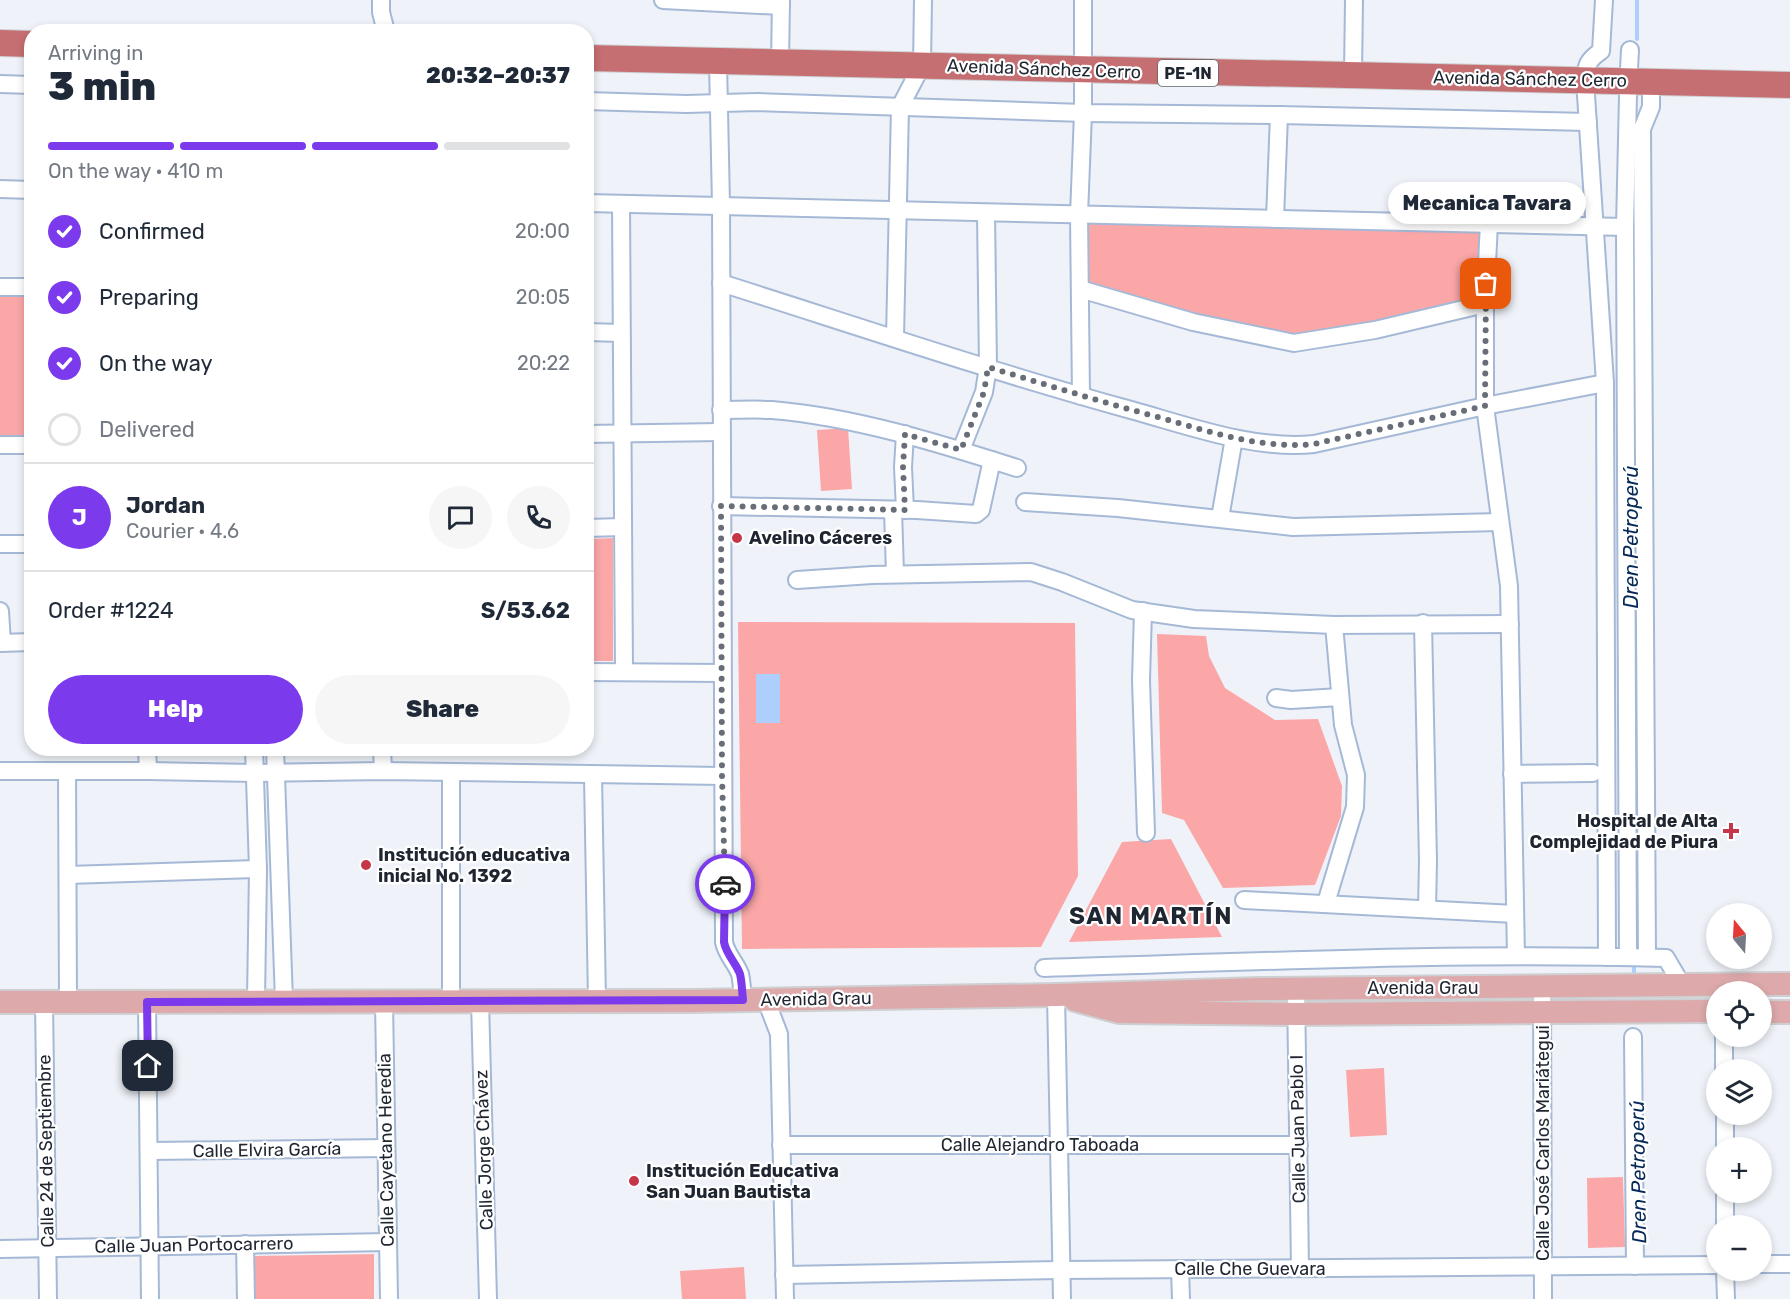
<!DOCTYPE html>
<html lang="en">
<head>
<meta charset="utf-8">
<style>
  body { margin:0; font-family:Rubik,sans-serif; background:#f6f6f7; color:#1f2937; height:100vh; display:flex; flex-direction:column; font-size:22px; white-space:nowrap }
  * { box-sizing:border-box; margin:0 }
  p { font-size:20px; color:#747a83 }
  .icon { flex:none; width:33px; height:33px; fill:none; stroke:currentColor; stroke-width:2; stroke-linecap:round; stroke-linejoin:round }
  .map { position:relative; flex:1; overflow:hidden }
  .panel { position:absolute; left:24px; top:24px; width:570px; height:732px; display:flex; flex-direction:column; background:#fff; border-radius:24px; box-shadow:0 3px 9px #0003 }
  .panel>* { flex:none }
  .needle { width:39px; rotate:342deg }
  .buttons { position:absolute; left:1706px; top:903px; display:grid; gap:12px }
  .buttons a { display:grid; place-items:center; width:66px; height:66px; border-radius:50%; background:#fff; box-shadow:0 3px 9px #0003; font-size:30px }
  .pin { position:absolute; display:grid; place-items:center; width:51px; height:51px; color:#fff; margin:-26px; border-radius:12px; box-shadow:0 3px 9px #0006 }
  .courier { position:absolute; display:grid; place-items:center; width:60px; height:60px; margin:-30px; border:4px solid #7c3aed; border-radius:50%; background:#fff; color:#222; box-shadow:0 2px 8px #0007 }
  .bubble { position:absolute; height:42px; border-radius:21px; background:#fff; box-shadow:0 3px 9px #0003; font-size:20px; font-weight:800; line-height:42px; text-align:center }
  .summary em { font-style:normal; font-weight:800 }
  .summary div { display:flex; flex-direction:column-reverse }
  .summary { display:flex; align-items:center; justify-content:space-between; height:102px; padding:0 24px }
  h1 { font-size:39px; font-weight:800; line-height:45px }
  .bar { display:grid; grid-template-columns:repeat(4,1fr); gap:9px 6px; align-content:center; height:72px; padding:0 24px }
  .bar i { height:8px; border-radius:4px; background:#e0e1e3 }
  .bar .active { background:#7c3aed }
  .bar p { grid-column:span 4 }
  .line { display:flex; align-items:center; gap:15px; padding:0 24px; border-top:2px solid #e0e1e3 }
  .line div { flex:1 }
  .round { display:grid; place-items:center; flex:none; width:63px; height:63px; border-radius:32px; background:#f6f6f7 }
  ol { padding:0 24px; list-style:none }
  li { display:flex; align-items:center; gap:18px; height:66px }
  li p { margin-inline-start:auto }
  li .icon { padding:6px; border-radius:50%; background:#7c3aed; color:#fff; stroke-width:4 }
  li:last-child { color:#747a83 }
  li i { width:33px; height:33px; border:3px solid #e0e1e3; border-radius:50% }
  .cta { display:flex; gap:12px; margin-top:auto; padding:12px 24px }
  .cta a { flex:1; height:69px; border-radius:36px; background:#7c3aed; color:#fff; font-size:24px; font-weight:800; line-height:69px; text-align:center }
  .cta a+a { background:#f6f6f7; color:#1f2937 }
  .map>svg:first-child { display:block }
  .green { fill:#fba7a8 }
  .water { fill:#aecffe }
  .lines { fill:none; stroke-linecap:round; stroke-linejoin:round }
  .stream { stroke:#aecffe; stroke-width:4 }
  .minor-casing { stroke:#a5b9d6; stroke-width:20 }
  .major-casing { stroke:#cecfd2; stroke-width:26 }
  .highway-casing { stroke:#cecfd2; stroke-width:28 }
  .minor { stroke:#fff; stroke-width:16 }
  .major { stroke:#dda9aa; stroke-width:22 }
  .highway { stroke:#c66f72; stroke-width:26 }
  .done { stroke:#686e77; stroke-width:6; stroke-dasharray:0 10.8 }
  .route { stroke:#7c3aed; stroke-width:8 }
  .poi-dot { fill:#c63649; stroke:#fff; stroke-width:2 }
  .labels { text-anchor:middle; stroke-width:4.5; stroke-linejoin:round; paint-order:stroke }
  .shield { fill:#fff; stroke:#62676f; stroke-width:1.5 }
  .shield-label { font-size:16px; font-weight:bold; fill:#1f2631 }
  .street-label { font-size:18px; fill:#1f2631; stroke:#fff }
  .poi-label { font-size:18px; font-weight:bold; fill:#1f2631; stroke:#fff; text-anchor:start }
  .water-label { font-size:20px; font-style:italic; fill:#052958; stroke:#fff }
  .district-label { font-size:24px; font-weight:bold; letter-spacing:1.5px; fill:#1f2631; stroke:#fff }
</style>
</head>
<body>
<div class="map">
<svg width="1790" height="1299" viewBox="0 0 1790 1299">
  <rect width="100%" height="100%" fill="#eff3f9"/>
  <g class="green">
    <polygon points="1086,223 1479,226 1479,296 1363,330 1276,335 1085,285"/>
    <polygon points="0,294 31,294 31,437 0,438"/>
    <polygon points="848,428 852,489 821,491 817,430"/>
    <polygon points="613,538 613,661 587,661 587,539"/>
    <polygon points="738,622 1075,623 1078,876 1041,947 742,949"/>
    <polygon points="1157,634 1206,636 1209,656 1225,688 1275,720 1318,719 1342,786 1341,816 1315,885 1223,888 1184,820 1162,813"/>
    <polygon points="1171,839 1222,937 1069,942 1122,842"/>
    <polygon points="1384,1068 1387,1135 1350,1137 1346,1070"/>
    <polygon points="1623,1177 1625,1247 1588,1248 1587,1178"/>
    <polygon points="374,1254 374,1299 255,1299 254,1256"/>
    <polygon points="744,1267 746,1299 682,1299 680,1271"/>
  </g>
  <rect class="water" x="756" y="674" width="24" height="49"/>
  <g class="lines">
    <g class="stream">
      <polyline points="1637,0 1637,39"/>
      <polyline points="1634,961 1634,977"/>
    </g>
    <defs>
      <g id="minor">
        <polyline points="381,0 381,12 386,32"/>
        <polyline points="663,0 781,6"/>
        <path d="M1604 0 1601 51C1588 60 1586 65 1585 80L1605 383 1607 957"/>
        <path d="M718 62 721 205 724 942C726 954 736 963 740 974 742 982 742 992 743 1000"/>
        <polyline points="780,62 781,0"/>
        <polyline points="1629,69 1630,50"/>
        <polyline points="1353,74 1354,0"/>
        <polyline points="0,84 32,85"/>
        <polyline points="586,101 686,104 758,102 1083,113 1279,115 1588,122"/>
        <polyline points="0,189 32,190"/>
        <polyline points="586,203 1625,227"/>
        <polyline points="621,204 624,672"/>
        <polyline points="1275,219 1279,115"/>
        <polyline points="1489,223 1485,304 1485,406 1509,586 1516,956"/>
        <path d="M721 283C857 326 993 372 1131 410 1189 426 1253 450 1314 444L1485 406 1605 383"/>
        <polyline points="0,287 32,287"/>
        <polyline points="1080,289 1193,322 1294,343 1375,330 1485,304"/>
        <polyline points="586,332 621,333"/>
        <polyline points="895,338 900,107 922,65 923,0"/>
        <polyline points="1081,396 1079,215 1083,113 1083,0"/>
        <path d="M721 410C738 410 755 409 772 410 855 417 938 443 1017 468"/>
        <polyline points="586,434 721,432"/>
        <polyline points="0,445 32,445"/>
        <polyline points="961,450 984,392 988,367 986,213"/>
        <polyline points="1025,502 1118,508 1293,527 1500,522"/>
        <polyline points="721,506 917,510 976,514 981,510 992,460"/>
        <polyline points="893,510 895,574"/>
        <polyline points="905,510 903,467 905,434"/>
        <polyline points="1220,518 1234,438"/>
        <polyline points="586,528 623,527"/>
        <polyline points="0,544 32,544"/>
        <polyline points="797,580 872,575 1031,572 1062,582 1132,610 1194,619 1334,625 1510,624"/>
        <polyline points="0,611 2,643"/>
        <polyline points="1143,611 1141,680 1146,833"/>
        <polyline points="1423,623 1428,861 1427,909"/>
        <polyline points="0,643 32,642"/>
        <polyline points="586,672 722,673"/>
        <polyline points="1276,698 1291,700 1340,697"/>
        <polyline points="147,748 148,771"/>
        <polyline points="254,748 258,869 256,1000"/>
        <polyline points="275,748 284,1001"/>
        <polyline points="382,748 383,771"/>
        <polyline points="0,771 148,771 255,773 383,771 722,776"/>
        <polyline points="67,771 68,1002"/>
        <polyline points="1512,774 1593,773"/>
        <polyline points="593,775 597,1001"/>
        <polyline points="68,875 258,869"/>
        <polyline points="1244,900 1515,914"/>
        <polyline points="1326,903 1355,807 1356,775 1343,725 1334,625"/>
        <polyline points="1628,957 1625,227 1628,95"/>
        <polyline points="1647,957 1642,129 1651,107 1651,82"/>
        <path d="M1044 968C1251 962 1459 952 1666 958L1682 985"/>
        <polyline points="1542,987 1543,1299"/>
        <polyline points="1296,989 1300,1268"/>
        <polyline points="1056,995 1062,1299"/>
        <polyline points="766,1000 779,1034 785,1299"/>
        <polyline points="451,1001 451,772"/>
        <polyline points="480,1001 488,1299"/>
        <polyline points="44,1002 48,1299"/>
        <polyline points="147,1002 150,1299"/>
        <polyline points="384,1002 389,1299"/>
        <polyline points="1724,1036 1724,1070"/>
        <polyline points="1633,1037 1635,1266"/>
        <polyline points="1725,1114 1725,1148"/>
        <polyline points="781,1145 1299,1145"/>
        <polyline points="149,1151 386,1148"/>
        <polyline points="1725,1192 1725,1226"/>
        <polyline points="245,1244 246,1299"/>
        <polyline points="0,1249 388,1242"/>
        <polyline points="1761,1264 1790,1264"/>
        <polyline points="1180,1269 1181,1299"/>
        <polyline points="1725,1270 1726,1299"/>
        <polyline points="784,1275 1061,1270 1716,1265"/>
      </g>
      <g id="major">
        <polyline points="1075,1000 1119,1012 1296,1014 1716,1011"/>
        <polyline points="0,1002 692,1001 1056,995 1260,989 1790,984"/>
        <polyline points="1761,1012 1790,1012"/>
      </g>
      <g id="highway">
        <polyline points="0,43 32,44"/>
        <polyline points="586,58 1790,85"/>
      </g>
    </defs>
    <use href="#minor" class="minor-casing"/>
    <use href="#major" class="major-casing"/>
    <use href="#highway" class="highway-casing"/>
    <use href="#minor" class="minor"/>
    <use href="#major" class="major"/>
    <use href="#highway" class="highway"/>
  </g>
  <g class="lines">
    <path class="done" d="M725 884 722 776 721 506 905 510 903 467 905 434 961 450 984 392 988 367C1047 385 1105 403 1165 419 1213 433 1263 449 1314 444L1485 406 1486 284"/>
    <path class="route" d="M148 1066 147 1002 743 1000C742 992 742 982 740 974 736 963 726 954 724 942L725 884"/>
  </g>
  <g class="poi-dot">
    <circle cx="737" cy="538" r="6"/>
    <path d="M1728 822h6v6h6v6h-6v6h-6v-6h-6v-6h6z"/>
    <circle cx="366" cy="865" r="6"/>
    <circle cx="634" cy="1181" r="6"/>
  </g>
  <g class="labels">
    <rect class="shield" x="1158" y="60" width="60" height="26" rx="4.5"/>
    <g class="shield-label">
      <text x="1188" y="79">PE-1N</text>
    </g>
    <g class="street-label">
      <text transform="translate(1044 69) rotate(2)" y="6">Avenida Sánchez Cerro</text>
      <text transform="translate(1530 79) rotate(1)" y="6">Avenida Sánchez Cerro</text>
      <text x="1423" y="994">Avenida Grau</text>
      <text transform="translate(816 999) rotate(-1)" y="6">Avenida Grau</text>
      <text transform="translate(1298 1129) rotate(-91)" y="6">Calle Juan Pablo I</text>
      <text transform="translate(1543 1143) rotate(-90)" y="6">Calle José Carlos Mariátegui</text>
      <text x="1040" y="1151">Calle Alejandro Taboada</text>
      <text transform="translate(267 1150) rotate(-1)" y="6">Calle Elvira García</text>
      <text transform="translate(386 1150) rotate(-91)" y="6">Calle Cayetano Heredia</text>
      <text transform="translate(484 1150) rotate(-92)" y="6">Calle Jorge Chávez</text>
      <text transform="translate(46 1151) rotate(-91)" y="6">Calle 24 de Septiembre</text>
      <text transform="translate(194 1245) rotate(-1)" y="6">Calle Juan Portocarrero</text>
      <text x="1250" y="1275">Calle Che Guevara</text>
    </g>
    <g class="poi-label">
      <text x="749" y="544">Avelino Cáceres</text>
      <text x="1718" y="827" text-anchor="end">Hospital de Alta<tspan x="1718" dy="21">Complejidad de Piura</tspan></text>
      <text x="378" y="861">Institución educativa<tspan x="378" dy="21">inicial No. 1392</tspan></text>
      <text x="646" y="1177">Institución Educativa<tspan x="646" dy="21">San Juan Bautista</tspan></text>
    </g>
    <g class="water-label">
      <text transform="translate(1631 537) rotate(-90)" y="7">Dren Petroperú</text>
      <text transform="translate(1638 1172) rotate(-91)" y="7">Dren Petroperú</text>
    </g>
    <g class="district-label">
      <text x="1151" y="924">SAN MARTÍN</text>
    </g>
  </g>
</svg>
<div class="buttons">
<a><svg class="needle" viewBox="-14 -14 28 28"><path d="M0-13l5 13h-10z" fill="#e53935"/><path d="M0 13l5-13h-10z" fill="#747a83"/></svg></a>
<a><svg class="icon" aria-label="locate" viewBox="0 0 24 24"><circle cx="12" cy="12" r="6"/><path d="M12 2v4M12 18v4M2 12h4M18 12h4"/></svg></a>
<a><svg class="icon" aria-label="layers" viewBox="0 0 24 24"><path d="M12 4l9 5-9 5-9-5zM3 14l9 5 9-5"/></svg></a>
<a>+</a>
<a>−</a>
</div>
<div class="pin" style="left:1486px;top:284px;background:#ea580c"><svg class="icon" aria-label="bag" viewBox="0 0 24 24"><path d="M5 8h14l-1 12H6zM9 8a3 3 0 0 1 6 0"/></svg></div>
<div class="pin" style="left:148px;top:1066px;background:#1f2937"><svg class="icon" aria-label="home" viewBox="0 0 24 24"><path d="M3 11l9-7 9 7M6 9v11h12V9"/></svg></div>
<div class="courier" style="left:725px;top:884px"><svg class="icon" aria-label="car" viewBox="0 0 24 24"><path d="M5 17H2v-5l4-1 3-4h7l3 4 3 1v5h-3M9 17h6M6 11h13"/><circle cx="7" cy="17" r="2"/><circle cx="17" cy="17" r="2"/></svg></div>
<div class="bubble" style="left:1388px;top:182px;width:198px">Mecanica Tavara</div>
<section class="panel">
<div class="summary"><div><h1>3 min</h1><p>Arriving in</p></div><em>20:32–20:37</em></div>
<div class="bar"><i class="active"></i><i class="active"></i><i class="active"></i><i></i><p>On the way · 410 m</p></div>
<ol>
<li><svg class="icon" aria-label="check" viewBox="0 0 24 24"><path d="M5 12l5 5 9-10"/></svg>Confirmed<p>20:00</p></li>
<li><svg class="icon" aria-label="check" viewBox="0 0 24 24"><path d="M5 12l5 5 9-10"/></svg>Preparing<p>20:05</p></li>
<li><svg class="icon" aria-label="check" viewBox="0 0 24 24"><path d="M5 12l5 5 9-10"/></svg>On the way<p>20:22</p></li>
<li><i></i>Delivered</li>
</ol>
<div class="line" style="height:108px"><b class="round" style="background:#7c3aed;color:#fff">J</b><div><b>Jordan</b><p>Courier · 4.6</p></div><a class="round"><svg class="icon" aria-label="chat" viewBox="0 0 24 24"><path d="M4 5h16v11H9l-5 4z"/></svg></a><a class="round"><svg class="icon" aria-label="phone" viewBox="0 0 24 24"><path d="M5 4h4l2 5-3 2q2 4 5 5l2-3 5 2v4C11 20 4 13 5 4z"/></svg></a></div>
<div class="line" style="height:78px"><div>Order #1224</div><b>S/53.62</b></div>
<div class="cta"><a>Help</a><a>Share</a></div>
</section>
</div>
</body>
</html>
